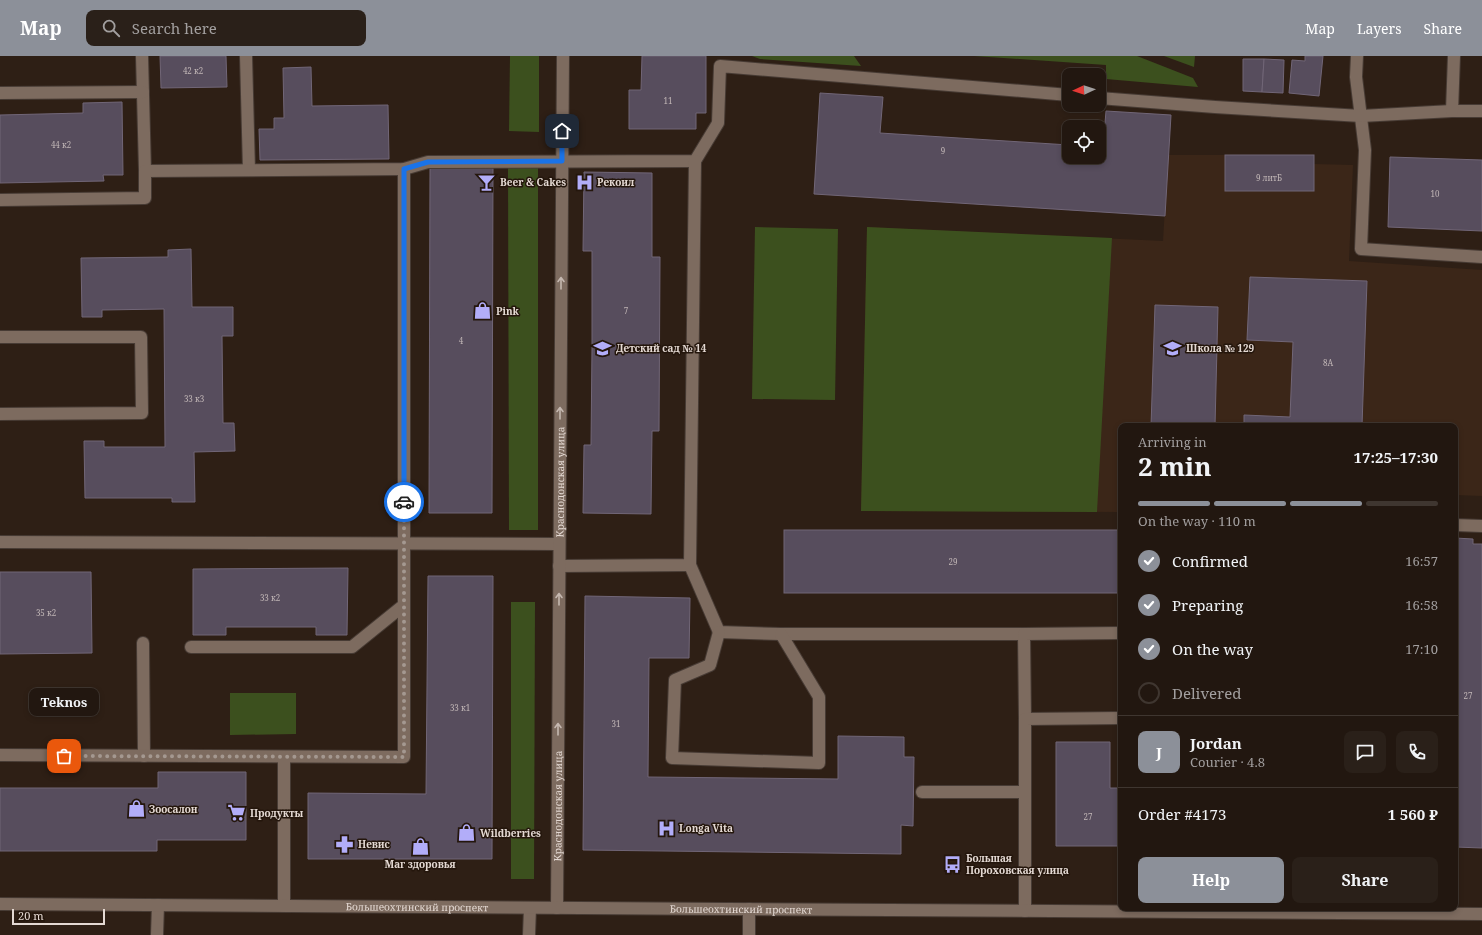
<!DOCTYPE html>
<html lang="en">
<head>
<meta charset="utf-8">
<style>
  body { margin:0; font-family:"Noto Serif",serif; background:#2a2019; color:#f1f3f6; height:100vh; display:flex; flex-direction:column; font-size:15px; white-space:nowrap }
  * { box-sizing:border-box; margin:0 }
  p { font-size:13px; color:#a29f9f }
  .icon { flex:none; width:22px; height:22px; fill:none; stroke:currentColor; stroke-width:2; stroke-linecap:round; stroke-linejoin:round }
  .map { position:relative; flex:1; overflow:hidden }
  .side { position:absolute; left:1118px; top:367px; width:340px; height:488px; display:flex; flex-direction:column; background:#221710; border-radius:8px; box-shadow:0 2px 6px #0003,0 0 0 1px #3f3630 }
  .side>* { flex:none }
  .needle { width:26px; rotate:267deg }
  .tools { position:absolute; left:1062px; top:12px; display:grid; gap:8px }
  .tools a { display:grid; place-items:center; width:44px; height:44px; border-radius:8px; background:#221710; box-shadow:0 2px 6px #0003,0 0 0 1px #3f3630; font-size:20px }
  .scale { position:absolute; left:12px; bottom:10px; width:93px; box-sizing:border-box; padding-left:4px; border:2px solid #e4d9d3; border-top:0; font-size:11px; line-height:14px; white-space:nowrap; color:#e4d9d3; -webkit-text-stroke:3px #24160c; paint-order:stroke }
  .pin { position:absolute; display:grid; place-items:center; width:34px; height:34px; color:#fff; margin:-17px; border-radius:8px; box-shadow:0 2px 6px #0006 }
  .courier { position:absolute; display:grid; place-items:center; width:40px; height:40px; margin:-20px; border:3px solid #1a73e8; border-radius:50%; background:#fff; color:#222; box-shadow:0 1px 5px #0007 }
  .bubble { position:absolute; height:28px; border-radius:8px; background:#221710; box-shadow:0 2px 6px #0003,0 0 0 1px #3f3630; font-size:13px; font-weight:700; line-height:28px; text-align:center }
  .summary em { font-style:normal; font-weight:700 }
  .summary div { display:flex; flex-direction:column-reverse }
  .summary { display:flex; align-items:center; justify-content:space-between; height:68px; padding:0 20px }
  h1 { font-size:26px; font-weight:700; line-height:30px }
  .bar { display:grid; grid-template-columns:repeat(4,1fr); gap:6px 4px; align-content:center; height:48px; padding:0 20px }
  .bar i { height:5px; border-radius:3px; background:#3f3630 }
  .bar .active { background:#8c9099 }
  .bar p { grid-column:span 4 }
  .line { display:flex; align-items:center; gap:10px; padding:0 20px; border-top:1px solid #3f3630 }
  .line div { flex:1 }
  .round { display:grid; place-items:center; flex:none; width:42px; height:42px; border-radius:8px; background:#2a2019 }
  ol { padding:0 20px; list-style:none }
  li { display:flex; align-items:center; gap:12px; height:44px }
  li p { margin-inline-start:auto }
  li .icon { padding:4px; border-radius:50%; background:#8c9099; color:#fff; stroke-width:4 }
  li:last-child { color:#a29f9f }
  li i { width:22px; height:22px; border:2px solid #3f3630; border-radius:50% }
  .primary-button { display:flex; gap:8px; margin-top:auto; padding:8px 20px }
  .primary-button a { flex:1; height:46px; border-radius:8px; background:#8c9099; color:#fff; font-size:16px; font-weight:700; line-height:46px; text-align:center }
  .primary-button a+a { background:#2a2019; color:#f1f3f6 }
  header { display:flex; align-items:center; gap:24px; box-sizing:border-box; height:56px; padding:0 20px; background:#8c9099; color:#fff }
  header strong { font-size:19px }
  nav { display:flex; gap:22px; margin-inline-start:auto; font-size:14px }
  .search { width:280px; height:36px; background:#2a2019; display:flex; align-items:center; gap:10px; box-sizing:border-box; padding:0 14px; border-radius:8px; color:#a29f9f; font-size:15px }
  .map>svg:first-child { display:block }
  .built { fill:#3b2618 }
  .green { fill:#3c501e }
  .building { fill:#574d5d; stroke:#716677 }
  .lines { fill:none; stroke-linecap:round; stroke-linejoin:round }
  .lane-casing { stroke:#473b34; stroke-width:14 }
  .street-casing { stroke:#473b34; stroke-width:14 }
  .secondary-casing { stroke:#473b34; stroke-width:14 }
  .lane { stroke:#7d6b5f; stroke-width:12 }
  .street { stroke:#7d6b5f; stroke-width:12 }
  .secondary { stroke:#7d6b5f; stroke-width:12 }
  .oneway { stroke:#c5b8b0 }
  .done { stroke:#a49890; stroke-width:4; stroke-dasharray:0 7.2 }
  .route { stroke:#1a73e8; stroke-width:5 }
  .labels { text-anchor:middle; stroke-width:3; stroke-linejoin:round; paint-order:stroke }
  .number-label { font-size:8px; fill:#c1b6b6 }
  .poi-label { font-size:10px; font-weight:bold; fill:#e4d9d3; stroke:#24160c; text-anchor:start }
  .street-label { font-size:10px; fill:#e4d9d3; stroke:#24160c }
</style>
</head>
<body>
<header>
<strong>Map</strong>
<div class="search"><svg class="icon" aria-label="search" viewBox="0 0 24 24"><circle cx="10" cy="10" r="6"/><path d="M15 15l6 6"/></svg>Search here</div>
<nav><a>Map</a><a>Layers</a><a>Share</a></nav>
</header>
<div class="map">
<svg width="1482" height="879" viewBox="0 0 1482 879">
  <rect width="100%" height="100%" fill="#2e1f15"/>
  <polygon class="built" points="1168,99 1225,99 1314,108 1353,109 1349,205 1482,214 1482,440 1455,439 1455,370 1121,370 1121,456 861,455 867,171 1163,185"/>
  <g class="green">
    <polygon points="510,0 539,0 539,76 509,75"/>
    <polygon points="752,0 854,0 861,10 760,3"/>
    <polygon points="974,0 1137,0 1193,22 1198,31 1106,23 1106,9"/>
    <polygon points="1164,0 1195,0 1194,11"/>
    <polygon points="508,111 538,111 538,474 509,474"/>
    <polygon points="755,171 838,173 835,344 752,343"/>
    <polygon points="867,171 1112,182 1097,456 861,455"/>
    <polygon points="511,546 535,546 534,823 511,823"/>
    <polygon points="230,637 296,637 296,678 230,679"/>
  </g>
  <g class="building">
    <polygon points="160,0 226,0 227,31 161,32"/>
    <polygon points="642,0 706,0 706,57 696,57 696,73 629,73 629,34 641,34"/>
    <polygon points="1305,0 1323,0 1319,40 1289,37 1292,4 1305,5"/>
    <polygon points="1243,3 1264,3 1262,36 1243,35"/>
    <polygon points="1264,3 1284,4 1283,37 1262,36"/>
    <polygon points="311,11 312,50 388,49 389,103 260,104 259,73 274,73 274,62 284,62 283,12"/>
    <polygon points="820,37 883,41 880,77 1069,89 1069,101 1099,101 1099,91 1103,91 1106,55 1171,59 1165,160 814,138"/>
    <polygon points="122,46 123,119 103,119 104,125 0,127 0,59 83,57 83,47"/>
    <rect x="1225" y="99" width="89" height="36"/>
    <polygon points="1390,101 1482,104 1482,175 1388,171"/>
    <polygon points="430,112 493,112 492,457 429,457"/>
    <polygon points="584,116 652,117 652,201 660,201 659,375 652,375 651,458 583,457 584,389 591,389 592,292 592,195 583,195"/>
    <polygon points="191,193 192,251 233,251 233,280 222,280 223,367 234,367 235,395 194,396 195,446 172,446 172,442 85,442 84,385 104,385 104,391 165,391 164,253 102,254 102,261 82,261 81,202 168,201 168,194"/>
    <polygon points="1250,221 1367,225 1362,370 1244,370 1244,359 1290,361 1293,286 1247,284"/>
    <polygon points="1155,249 1218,251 1215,370 1151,370"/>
    <rect x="784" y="474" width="337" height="63"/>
    <polygon points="1455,482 1473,483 1473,488 1482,488 1482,792 1455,791"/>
    <polygon points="348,512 347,579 316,579 316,571 226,571 226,579 193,579 193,513"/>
    <polygon points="0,516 91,516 92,597 0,598"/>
    <polygon points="428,520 493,520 492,803 308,803 308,737 426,738"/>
    <polygon points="585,540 690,542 689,602 649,602 648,721 838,723 838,680 904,681 904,701 914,701 913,770 901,769 901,798 583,794"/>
    <polygon points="1056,686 1110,686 1110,732 1121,732 1121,790 1056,790"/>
    <polygon points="158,716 246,716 246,784 157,784 157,795 0,795 0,732 158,732"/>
  </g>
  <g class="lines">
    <defs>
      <g id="lane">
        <polyline points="142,0 145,115"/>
        <polyline points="246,0 249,114"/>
        <polyline points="1357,0 1356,21 1365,94 1361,193 1482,201"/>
        <polyline points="0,37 143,36"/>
        <polyline points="1099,42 1215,51 1361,60 1452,55 1482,55"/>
        <polyline points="1452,55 1454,0"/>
        <polyline points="0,144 145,142 145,115 404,113 428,106 695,105 718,67 720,10 1069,39"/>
        <polyline points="0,281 141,281 142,357 0,358"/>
        <polyline points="1455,469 1482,470"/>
        <polyline points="0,486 559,488"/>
        <polyline points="690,509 719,576 781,578 1024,578"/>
        <polyline points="559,510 690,509 695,105"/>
        <polyline points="719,576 710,609 675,624 672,702 819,707 819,641 781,578"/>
        <polyline points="143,587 144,700"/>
        <polyline points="191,591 352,591 404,549"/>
        <polyline points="1025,663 1024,578 1121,577"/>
        <polyline points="0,699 404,701 404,113"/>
        <polyline points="284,701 284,850"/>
        <polyline points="922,736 1025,736"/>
        <polyline points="749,853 749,879"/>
        <polyline points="1025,855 1025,663 1121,662"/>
        <polyline points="157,879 158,849"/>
        <polyline points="529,879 530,852"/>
      </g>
      <g id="street">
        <path id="s1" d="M557 852 563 0"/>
      </g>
      <g id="secondary">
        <path id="s2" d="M0 848 1482 858"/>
      </g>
    </defs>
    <use href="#lane" class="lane-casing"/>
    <use href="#street" class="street-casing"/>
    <use href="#secondary" class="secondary-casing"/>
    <use href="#lane" class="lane"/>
    <use href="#street" class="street"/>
    <use href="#secondary" class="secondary"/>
  </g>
  <defs><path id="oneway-shaft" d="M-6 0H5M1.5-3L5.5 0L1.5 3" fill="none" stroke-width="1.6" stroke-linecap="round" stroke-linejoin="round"/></defs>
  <g class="oneway">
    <use href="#oneway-shaft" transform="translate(561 227) rotate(-90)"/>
    <use href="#oneway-shaft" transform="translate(560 357) rotate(-90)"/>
    <use href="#oneway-shaft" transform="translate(559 543) rotate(-90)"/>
    <use href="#oneway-shaft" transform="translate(558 673) rotate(-90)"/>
  </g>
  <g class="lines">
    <polyline class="done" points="64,700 404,701 404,446"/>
    <polyline class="route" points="404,446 404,113 428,106 562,105 562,75"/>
  </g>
  <defs>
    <symbol id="bar-bare" viewBox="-9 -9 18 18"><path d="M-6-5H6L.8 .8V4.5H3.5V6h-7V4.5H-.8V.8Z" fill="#b2adf9" stroke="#24160c" stroke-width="2.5" paint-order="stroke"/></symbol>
    <symbol id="hospital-bare" viewBox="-9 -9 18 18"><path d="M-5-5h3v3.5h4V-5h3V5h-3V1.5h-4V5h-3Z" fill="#b2adf9" stroke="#24160c" stroke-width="2.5" paint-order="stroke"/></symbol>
    <symbol id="shop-bare" viewBox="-9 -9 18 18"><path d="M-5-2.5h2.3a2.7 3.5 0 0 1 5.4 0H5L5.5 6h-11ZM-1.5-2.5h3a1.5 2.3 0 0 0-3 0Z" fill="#b2adf9" stroke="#24160c" stroke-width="2.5" paint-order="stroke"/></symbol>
    <symbol id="school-bare" viewBox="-9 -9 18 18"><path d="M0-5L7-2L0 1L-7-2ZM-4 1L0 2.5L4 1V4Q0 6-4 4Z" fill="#b2adf9" stroke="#24160c" stroke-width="2.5" paint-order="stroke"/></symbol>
    <symbol id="supermarket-bare" viewBox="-9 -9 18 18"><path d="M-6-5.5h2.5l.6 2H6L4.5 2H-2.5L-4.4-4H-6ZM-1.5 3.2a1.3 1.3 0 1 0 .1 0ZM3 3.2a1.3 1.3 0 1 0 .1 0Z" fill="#b2adf9" stroke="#24160c" stroke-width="2.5" paint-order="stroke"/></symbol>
    <symbol id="pharmacy-bare" viewBox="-9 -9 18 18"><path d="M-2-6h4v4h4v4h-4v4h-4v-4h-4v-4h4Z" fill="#b2adf9" stroke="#24160c" stroke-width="2.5" paint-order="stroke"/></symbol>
    <symbol id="bus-bare" viewBox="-9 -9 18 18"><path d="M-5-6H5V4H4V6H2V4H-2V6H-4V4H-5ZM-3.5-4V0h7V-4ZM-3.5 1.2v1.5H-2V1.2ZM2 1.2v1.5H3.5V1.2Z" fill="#b2adf9" stroke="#24160c" stroke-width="2.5" paint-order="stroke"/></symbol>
  </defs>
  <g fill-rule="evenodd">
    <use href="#bar-bare" x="474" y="114" width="25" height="25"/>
    <use href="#hospital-bare" x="572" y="114" width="25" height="25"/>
    <use href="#shop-bare" x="470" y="242" width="25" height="25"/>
    <use href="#school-bare" x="590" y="280" width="25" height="25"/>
    <use href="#school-bare" x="1160" y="280" width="25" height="25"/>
    <use href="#shop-bare" x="124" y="740" width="25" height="25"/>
    <use href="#supermarket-bare" x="224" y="744" width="25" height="25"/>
    <use href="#hospital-bare" x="654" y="760" width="25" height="25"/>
    <use href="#shop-bare" x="454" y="764" width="25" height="25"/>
    <use href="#pharmacy-bare" x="332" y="776" width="25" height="25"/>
    <use href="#shop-bare" x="408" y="778" width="25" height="25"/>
    <use href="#bus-bare" x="940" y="796" width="25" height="25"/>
  </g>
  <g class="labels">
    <g class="number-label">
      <text x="193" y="18">42 к2</text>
      <text x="668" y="48">11</text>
      <text x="61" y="92">44 к2</text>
      <text x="943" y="98">9</text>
      <text x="1269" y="125">9 литБ</text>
      <text x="1435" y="141">10</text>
      <text x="626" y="258">7</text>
      <text x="461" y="288">4</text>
      <text x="1328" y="310">8А</text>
      <text x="194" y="346">33 к3</text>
      <text x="953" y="509">29</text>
      <text x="270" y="545">33 к2</text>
      <text x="46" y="560">35 к2</text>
      <text x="1468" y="643">27</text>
      <text x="460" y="655">33 к1</text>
      <text x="616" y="671">31</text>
      <text x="1088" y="764">27</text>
    </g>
    <g class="poi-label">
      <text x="500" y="130">Beer &amp; Cakes</text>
      <text x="597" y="130">Рекоил</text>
      <text x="496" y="259">Pink</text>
      <text x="616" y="296">Детский сад № 14</text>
      <text x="1186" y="296">Школа № 129</text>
      <text x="149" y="757">Зоосалон</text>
      <text x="250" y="761">Продукты</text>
      <text x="679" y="776">Longa Vita</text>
      <text x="480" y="781">Wildberries</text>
      <text x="358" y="792">Невис</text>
      <text x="966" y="806">Большая<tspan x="966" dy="12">Пороховская улица</tspan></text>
      <text x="420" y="812" text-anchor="middle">Маг здоровья</text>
    </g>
    <g class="street-label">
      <text dy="4" stroke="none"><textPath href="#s1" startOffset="426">Краснодонская улица</textPath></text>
      <text dy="4" stroke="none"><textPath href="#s1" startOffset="102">Краснодонская улица</textPath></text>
      <text dy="4" stroke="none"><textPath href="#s2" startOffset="417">Большеохтинский проспект</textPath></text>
      <text dy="4" stroke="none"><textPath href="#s2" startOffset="741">Большеохтинский проспект</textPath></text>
    </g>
  </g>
</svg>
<div class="tools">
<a><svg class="needle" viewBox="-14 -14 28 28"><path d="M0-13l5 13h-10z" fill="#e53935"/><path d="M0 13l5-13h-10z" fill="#a29f9f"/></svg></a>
<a><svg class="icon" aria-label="locate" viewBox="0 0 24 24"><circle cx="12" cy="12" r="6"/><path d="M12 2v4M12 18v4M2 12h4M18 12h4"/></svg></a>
</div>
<div class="scale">20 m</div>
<div class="pin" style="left:64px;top:700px;background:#ea580c"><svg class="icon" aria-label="bag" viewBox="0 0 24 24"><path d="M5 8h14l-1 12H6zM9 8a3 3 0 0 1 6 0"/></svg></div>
<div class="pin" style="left:562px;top:75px;background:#1f2937"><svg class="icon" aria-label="home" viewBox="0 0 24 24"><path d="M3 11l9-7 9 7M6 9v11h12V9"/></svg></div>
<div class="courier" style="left:404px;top:446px"><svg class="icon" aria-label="car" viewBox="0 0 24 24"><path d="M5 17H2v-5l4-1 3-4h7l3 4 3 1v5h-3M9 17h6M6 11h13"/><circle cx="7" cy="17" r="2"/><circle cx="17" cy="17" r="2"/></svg></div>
<div class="bubble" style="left:29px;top:632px;width:70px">Teknos</div>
<section class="side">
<div class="summary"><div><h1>2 min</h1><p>Arriving in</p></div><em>17:25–17:30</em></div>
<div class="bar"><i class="active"></i><i class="active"></i><i class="active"></i><i></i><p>On the way · 110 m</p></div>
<ol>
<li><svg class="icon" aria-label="check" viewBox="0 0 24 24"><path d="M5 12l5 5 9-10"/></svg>Confirmed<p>16:57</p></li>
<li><svg class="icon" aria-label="check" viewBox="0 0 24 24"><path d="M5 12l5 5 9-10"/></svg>Preparing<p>16:58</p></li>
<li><svg class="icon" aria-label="check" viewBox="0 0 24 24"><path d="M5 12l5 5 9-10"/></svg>On the way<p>17:10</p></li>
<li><i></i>Delivered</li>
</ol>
<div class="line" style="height:72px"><b class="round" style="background:#8c9099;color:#fff">J</b><div><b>Jordan</b><p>Courier · 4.8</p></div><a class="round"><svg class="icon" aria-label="chat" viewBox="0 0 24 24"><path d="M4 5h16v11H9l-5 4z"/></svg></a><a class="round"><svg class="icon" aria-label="phone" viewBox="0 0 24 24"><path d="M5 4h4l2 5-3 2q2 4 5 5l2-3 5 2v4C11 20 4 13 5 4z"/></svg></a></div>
<div class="line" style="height:52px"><div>Order #4173</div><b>1 560 ₽</b></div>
<div class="primary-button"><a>Help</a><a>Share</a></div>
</section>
</div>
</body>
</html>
